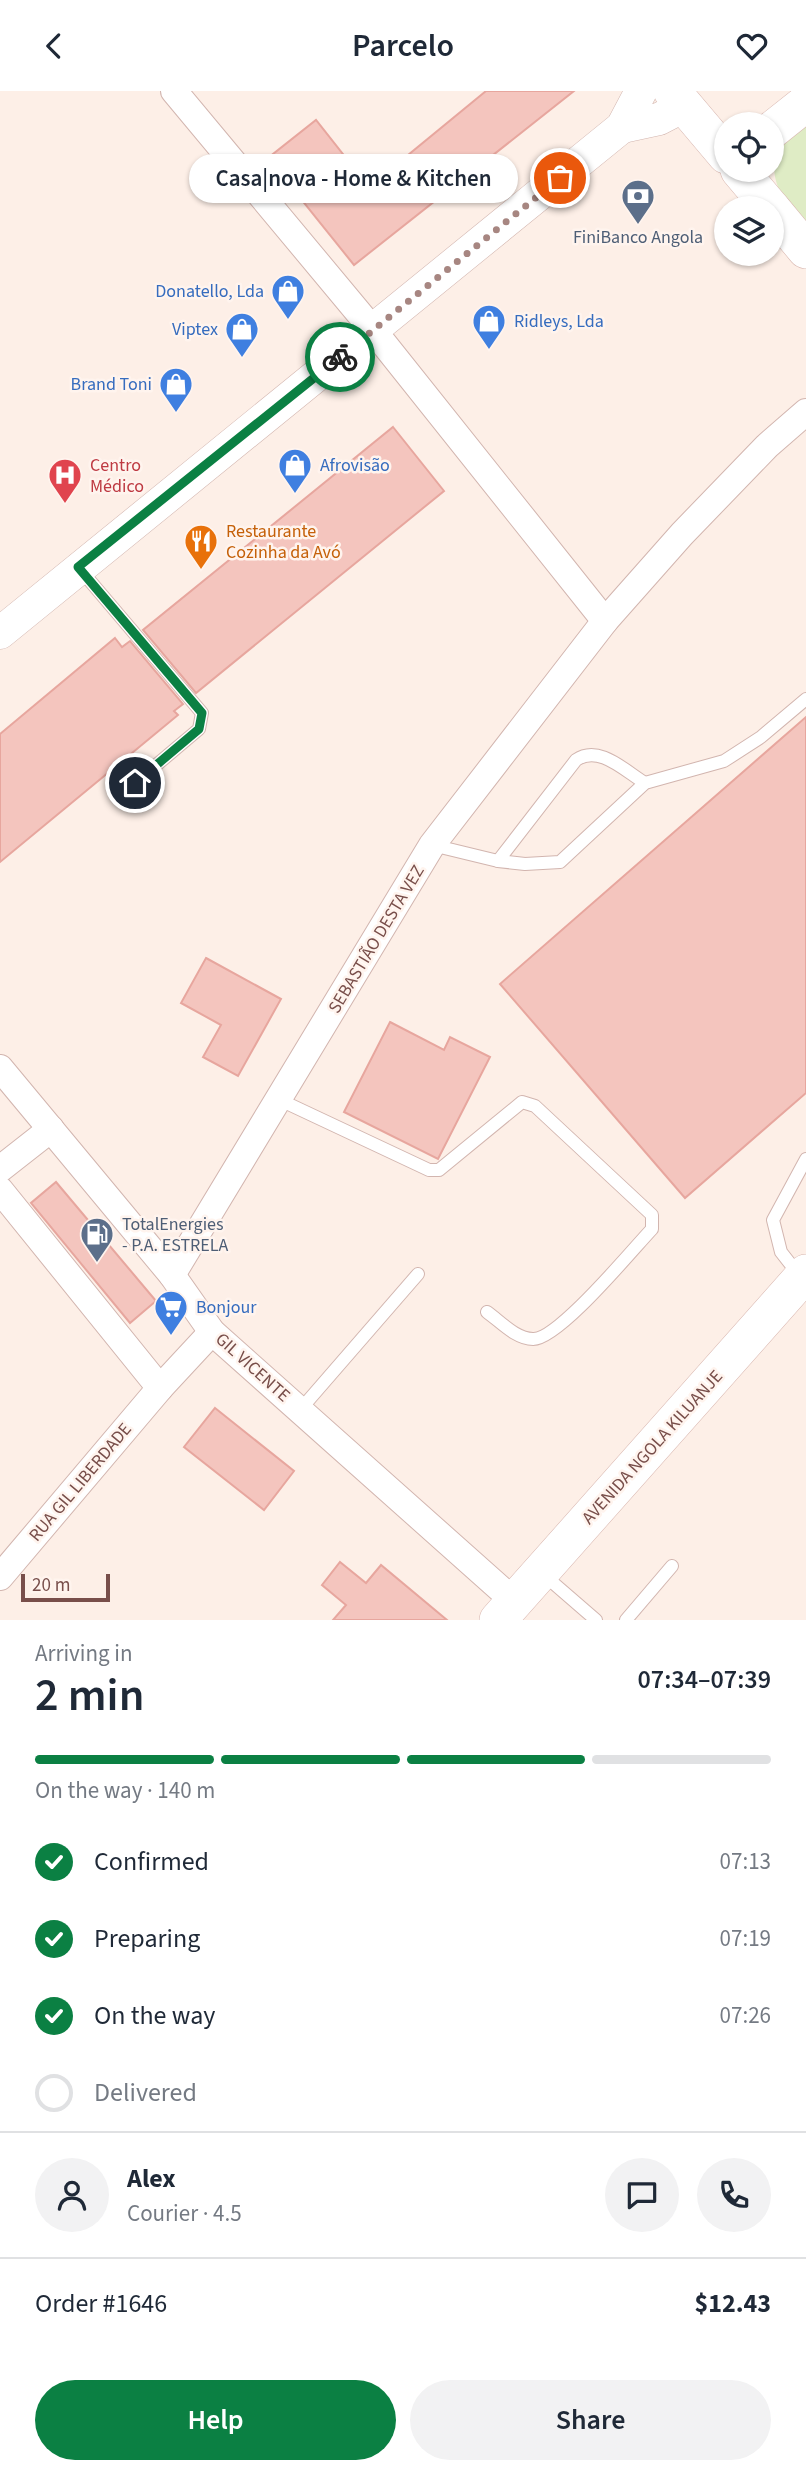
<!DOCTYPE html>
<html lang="en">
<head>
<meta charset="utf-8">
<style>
  body { margin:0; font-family:"Source Sans 3",sans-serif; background:#f2f2f3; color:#1f2937; height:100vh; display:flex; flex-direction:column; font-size:26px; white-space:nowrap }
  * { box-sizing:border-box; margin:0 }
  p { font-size:23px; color:#747a83 }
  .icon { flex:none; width:38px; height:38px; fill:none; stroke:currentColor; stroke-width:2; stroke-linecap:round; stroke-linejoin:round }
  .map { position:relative; height:1529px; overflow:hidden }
  .side { display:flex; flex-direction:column; background:#fff; flex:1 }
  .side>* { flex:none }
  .buttons { position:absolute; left:714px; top:21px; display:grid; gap:14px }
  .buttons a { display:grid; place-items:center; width:70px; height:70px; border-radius:50%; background:#fff; box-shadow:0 2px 5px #0004; font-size:35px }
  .scale { position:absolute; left:21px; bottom:18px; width:89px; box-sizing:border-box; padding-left:7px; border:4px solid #784e4a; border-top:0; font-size:19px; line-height:24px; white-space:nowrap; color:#784e4a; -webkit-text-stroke:5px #fff4ee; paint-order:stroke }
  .pin { position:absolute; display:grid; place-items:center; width:60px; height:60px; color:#fff; margin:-30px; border:4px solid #fff; border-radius:50%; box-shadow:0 2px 7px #0007 }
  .courier { position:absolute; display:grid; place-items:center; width:70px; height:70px; margin:-35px; border:5px solid #0b8043; border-radius:50%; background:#fff; color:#222; box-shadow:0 2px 9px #0007 }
  .bubble { position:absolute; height:49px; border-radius:24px; background:#fff; box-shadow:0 2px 5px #0004; font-size:23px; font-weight:600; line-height:49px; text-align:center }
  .head em { font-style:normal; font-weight:600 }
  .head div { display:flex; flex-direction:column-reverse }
  .head { display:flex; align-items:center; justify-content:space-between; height:119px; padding:0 35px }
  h1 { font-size:46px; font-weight:600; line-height:52px }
  .bar { display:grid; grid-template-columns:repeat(4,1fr); gap:10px 7px; align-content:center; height:84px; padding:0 35px }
  .bar i { height:9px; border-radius:5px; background:#e0e1e3 }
  .bar .active { background:#0b8043 }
  .bar p { grid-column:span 4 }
  .line { display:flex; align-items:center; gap:18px; padding:0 35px; border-top:2px solid #e0e1e3 }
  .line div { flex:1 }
  .round { display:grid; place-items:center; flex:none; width:74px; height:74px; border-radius:37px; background:#f2f2f3 }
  ol { padding:0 35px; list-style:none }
  li { display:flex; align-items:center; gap:21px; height:77px }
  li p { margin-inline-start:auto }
  li .icon { padding:7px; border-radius:50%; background:#0b8043; color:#fff; stroke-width:4 }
  li:last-child { color:#747a83 }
  li i { width:38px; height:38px; border:4px solid #e0e1e3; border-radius:50% }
  .button { display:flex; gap:14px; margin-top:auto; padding:14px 35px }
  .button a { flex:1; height:80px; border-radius:42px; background:#0b8043; color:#fff; font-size:28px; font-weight:600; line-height:80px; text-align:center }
  .button a+a { background:#f2f2f3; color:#1f2937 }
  header { display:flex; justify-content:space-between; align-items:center; height:91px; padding:0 35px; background:#fff; font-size:32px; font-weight:600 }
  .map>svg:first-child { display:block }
  .green { fill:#dfecc5 }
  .building { fill:#f4c5be; stroke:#e7a69e; stroke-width:2 }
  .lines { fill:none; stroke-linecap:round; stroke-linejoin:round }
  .service-casing { stroke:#d2b5af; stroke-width:14 }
  .minor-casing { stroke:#d2b5af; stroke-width:28 }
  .tertiary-casing { stroke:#d2b5af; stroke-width:33 }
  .secondary-casing { stroke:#d8b6af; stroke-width:38 }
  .service { stroke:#fff; stroke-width:12 }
  .minor { stroke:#fff; stroke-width:26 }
  .tertiary { stroke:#fff; stroke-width:32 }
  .secondary { stroke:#fff; stroke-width:37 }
  .done { stroke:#a78681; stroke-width:7; stroke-dasharray:0 12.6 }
  .route { stroke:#0b8043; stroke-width:9 }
  .labels { text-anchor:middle; stroke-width:5; stroke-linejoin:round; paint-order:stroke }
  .service-label { font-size:18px; fill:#4e5e75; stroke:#fff4ee }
  .shop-label { font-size:18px; fill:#366cbe; stroke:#fff4ee; text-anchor:end }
  .health-label { font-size:18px; fill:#be3a42; stroke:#fff4ee; text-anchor:start }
  .food-label { font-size:18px; fill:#c56008; stroke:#fff4ee; text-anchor:start }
  .street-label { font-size:18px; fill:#784e4a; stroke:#fff4ee }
</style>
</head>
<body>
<header><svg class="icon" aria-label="back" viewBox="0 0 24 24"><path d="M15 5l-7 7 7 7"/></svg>Parcelo<svg class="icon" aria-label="heart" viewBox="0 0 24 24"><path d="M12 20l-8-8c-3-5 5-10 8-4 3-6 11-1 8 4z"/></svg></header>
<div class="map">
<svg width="806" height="1529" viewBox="0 0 806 1529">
  <rect width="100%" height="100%" fill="#fdefe7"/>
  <path class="green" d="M806 36V143C780 103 750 69 806 36Z"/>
  <g class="building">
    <polygon points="486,0 574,0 354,174 268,67 316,29 369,96"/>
    <polygon points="393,336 444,400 196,602 143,539"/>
    <polygon points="115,547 122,556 130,550 183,613 174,620 178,624 0,771 0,643"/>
    <polygon points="806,626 806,1002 685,1107 500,893"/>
    <polygon points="206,867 281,908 238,985 203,966 221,934 181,912"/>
    <polygon points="390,931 444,959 450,946 490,966 438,1068 344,1021"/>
    <polygon points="56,1091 156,1210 130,1232 31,1112"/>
    <polygon points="215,1317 294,1380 264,1419 184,1356"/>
    <polygon points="340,1471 366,1492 381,1474 447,1529 333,1529 346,1514 322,1494"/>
  </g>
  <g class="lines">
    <defs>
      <g id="service">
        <polyline points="79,477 202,622 199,638 135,692"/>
        <polyline points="432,754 498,770 525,773 560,771 645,692 724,670 761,646 806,608"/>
        <path d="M498 770 576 669C599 653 625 680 645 692"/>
        <path d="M280 1009 429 1079H439L522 1011 535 1015 652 1124V1138C632 1159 558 1249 533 1248 516 1248 501 1231 487 1221"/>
        <polyline points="799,1184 781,1161 773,1129 806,1068"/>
        <polyline points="300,1319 418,1183"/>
        <polyline points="544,1484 596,1529"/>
        <polyline points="626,1529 672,1475"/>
      </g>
      <g id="minor">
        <polyline points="174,0 373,239 605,530"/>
        <polyline points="0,977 172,1184 212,1241 514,1510"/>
        <polyline points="0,1078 51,1038"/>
        <polyline points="0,1099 160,1297"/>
        <polyline points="172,1184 432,754 605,530 682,443 767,355 806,321"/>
        <polyline points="0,1486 160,1297 212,1241"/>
      </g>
      <g id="tertiary">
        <polyline points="622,36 659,28 684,15"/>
        <polyline points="0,542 622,36 641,0"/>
      </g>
      <g id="secondary">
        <polyline points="672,0 726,64"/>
        <polyline points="772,39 806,12"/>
        <polyline points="739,79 771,117"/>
        <polyline points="772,118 806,159"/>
        <polyline points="498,1529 806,1182"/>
      </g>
    </defs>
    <use href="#service" class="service-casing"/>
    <use href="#minor" class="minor-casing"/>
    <use href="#tertiary" class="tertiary-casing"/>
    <use href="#secondary" class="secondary-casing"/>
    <use href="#service" class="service"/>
    <use href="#minor" class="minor"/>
    <use href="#tertiary" class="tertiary"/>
    <use href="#secondary" class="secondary"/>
  </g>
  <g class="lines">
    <polyline class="done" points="340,266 560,87"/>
    <polyline class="route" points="135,692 199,638 202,622 78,476 340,266"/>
  </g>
  <defs>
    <symbol id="bank-pin" viewBox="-11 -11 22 30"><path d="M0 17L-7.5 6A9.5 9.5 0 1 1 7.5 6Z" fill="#5c6f8a" stroke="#fff4ee"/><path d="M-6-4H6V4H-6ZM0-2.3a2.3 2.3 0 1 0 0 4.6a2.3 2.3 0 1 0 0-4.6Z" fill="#fff"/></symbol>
    <symbol id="shop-pin" viewBox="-11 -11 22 30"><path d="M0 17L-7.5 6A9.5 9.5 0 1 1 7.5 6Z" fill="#3f7fe0" stroke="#fff4ee"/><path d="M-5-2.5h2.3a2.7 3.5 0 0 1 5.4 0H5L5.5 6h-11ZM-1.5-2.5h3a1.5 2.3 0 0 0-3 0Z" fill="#fff"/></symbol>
    <symbol id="hospital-pin" viewBox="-11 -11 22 30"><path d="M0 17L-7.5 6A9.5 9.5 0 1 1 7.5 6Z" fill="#e0444e" stroke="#fff4ee"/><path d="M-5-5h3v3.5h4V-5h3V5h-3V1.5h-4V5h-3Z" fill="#fff"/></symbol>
    <symbol id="restaurant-pin" viewBox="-11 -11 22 30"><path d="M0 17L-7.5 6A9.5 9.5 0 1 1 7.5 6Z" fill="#e8710a" stroke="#fff4ee"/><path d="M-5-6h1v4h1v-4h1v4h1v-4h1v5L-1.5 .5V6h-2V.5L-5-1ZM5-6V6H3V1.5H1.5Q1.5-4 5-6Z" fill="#fff"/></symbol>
    <symbol id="fuel-pin" viewBox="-11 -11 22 30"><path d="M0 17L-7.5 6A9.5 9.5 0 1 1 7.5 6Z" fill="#5c6f8a" stroke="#fff4ee"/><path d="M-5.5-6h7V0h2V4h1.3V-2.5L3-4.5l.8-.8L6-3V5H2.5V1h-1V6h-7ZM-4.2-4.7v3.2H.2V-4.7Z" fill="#fff"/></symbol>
    <symbol id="supermarket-pin" viewBox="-11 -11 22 30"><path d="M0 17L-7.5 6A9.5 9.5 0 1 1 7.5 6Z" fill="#3f7fe0" stroke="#fff4ee"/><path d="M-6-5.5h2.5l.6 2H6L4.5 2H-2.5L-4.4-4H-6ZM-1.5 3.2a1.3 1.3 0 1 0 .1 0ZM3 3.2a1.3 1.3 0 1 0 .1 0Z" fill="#fff"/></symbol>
  </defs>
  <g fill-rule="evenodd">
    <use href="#bank-pin" x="619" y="86" width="38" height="52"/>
    <use href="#shop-pin" x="269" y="181" width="38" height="52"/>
    <use href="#shop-pin" x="470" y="211" width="38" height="52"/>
    <use href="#shop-pin" x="223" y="219" width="38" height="52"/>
    <use href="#shop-pin" x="157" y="274" width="38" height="52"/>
    <use href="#shop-pin" x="276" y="355" width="38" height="52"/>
    <use href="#hospital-pin" x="46" y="365" width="38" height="52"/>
    <use href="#restaurant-pin" x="182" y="431" width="38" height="52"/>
    <use href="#fuel-pin" x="78" y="1124" width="38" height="52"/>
    <use href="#supermarket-pin" x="152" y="1197" width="38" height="52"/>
  </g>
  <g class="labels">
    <g class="service-label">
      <text x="638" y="152">FiniBanco Angola</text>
      <text x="122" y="1139" text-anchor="start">TotalEnergies<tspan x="122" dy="21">- P.A. ESTRELA</tspan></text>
    </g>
    <g class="shop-label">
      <text x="264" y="206">Donatello, Lda</text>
      <text x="514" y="236" text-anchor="start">Ridleys, Lda</text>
      <text x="218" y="244">Viptex</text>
      <text x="152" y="299">Brand Toni</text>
      <text x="320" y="380" text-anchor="start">Afrovisão</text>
      <text x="196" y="1222" text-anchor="start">Bonjour</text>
    </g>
    <g class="health-label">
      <text x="90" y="380">Centro<tspan x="90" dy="21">Médico</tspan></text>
    </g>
    <g class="food-label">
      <text x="226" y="446">Restaurante<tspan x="226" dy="21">Cozinha da Avó</tspan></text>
    </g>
    <g class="street-label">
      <text transform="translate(376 848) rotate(-59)" y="6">SEBASTIÃO DESTA VEZ</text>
      <text transform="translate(253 1276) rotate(42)" y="6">GIL VICENTE</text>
      <text transform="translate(652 1356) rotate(-48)" y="6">AVENIDA NGOLA KILUANJE</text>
      <text transform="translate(80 1391) rotate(-50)" y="6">RUA GIL LIBERDADE</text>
    </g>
  </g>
</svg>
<div class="buttons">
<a><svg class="icon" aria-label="locate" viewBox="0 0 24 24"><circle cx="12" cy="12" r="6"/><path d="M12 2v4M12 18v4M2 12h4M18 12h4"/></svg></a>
<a><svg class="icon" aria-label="layers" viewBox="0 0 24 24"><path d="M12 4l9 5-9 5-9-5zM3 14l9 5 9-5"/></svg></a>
</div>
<div class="scale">20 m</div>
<div class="pin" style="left:560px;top:87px;background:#ea580c"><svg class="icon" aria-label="bag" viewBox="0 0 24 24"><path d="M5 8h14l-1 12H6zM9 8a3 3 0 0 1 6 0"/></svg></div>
<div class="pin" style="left:135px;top:692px;background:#1f2937"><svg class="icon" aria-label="home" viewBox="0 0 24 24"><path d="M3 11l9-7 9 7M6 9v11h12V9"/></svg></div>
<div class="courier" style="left:340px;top:266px"><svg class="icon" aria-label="bike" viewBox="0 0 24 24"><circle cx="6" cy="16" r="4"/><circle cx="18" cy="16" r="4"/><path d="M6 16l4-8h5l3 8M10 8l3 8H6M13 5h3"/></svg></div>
<div class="bubble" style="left:189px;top:63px;width:329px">Casa|nova - Home &amp; Kitchen</div>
</div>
<section class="side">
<div class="head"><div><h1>2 min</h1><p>Arriving in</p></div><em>07:34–07:39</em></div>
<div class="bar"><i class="active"></i><i class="active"></i><i class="active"></i><i></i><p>On the way · 140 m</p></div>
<ol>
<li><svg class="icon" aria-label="check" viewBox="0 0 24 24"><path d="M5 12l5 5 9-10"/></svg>Confirmed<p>07:13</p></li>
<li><svg class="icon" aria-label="check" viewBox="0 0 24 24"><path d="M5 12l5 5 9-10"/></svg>Preparing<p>07:19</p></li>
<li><svg class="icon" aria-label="check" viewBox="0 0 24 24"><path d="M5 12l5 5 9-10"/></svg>On the way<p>07:26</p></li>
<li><i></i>Delivered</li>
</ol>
<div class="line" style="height:126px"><a class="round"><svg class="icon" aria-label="person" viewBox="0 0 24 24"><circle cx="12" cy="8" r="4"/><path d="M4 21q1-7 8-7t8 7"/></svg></a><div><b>Alex</b><p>Courier · 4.5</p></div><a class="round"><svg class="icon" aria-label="chat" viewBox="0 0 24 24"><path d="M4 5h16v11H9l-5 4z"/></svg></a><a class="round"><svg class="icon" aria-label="phone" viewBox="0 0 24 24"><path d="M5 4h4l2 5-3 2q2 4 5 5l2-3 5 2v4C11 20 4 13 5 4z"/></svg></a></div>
<div class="line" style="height:91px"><div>Order #1646</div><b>$12.43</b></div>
<div class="button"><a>Help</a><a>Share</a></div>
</section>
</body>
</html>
